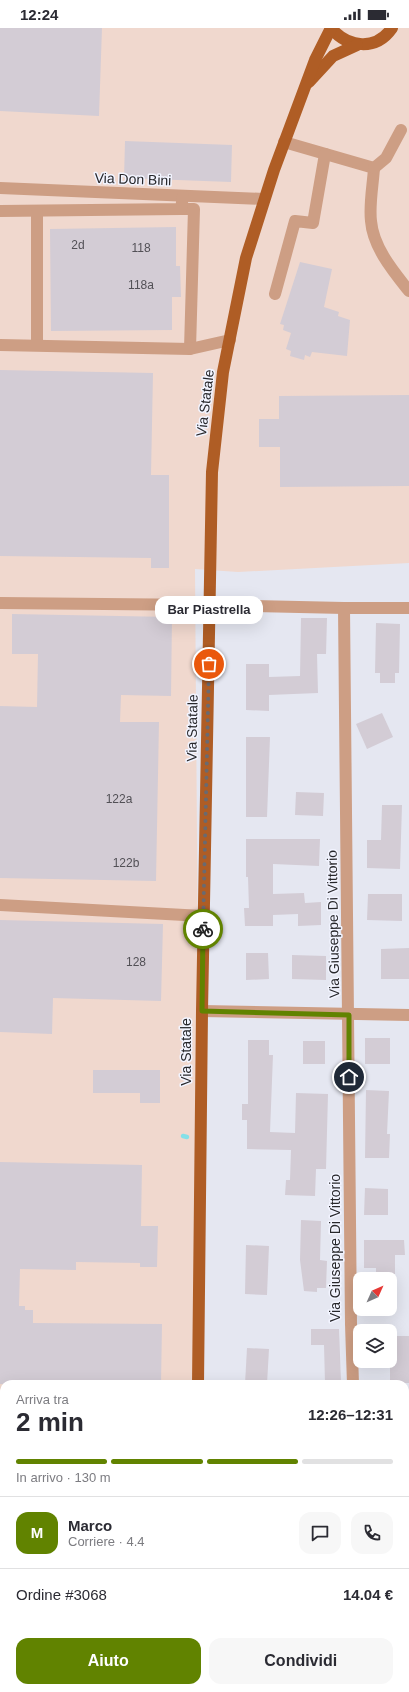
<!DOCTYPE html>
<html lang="it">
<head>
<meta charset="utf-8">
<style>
  body { margin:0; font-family:Helvetica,sans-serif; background:#f7f7f7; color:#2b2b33; height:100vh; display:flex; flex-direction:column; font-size:15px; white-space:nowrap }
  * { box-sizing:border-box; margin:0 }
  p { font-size:13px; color:#7c7c81 }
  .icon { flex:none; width:22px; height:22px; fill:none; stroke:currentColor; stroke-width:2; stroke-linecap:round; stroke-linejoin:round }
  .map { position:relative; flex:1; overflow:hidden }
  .details { position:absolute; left:0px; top:1352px; width:409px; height:312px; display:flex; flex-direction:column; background:#fff; border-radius:12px 12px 0 0; box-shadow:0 4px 16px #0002 }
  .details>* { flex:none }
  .needle { width:26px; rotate:45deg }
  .buttons { position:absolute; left:353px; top:1244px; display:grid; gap:8px }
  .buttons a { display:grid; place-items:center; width:44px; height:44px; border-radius:8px; background:#fff; box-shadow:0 4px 16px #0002; font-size:20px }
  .pin { position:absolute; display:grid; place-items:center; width:34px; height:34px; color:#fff; margin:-17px; border:2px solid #fff; border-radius:50%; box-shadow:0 1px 4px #0007 }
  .courier { position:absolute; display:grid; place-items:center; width:40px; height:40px; margin:-20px; border:3px solid #618300; border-radius:50%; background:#fff; color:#222; box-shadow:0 1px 5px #0007 }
  .bubble { position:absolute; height:28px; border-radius:12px; background:#fff; box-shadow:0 4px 16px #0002; font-size:13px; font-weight:600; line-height:28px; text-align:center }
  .summary em { font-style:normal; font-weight:600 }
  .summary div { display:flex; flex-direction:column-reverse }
  .summary { display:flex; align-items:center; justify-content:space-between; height:68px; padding:0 16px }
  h1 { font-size:26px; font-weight:600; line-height:30px }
  .bar { display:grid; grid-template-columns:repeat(4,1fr); gap:6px 4px; align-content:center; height:48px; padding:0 16px }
  .bar i { height:5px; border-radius:3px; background:#e1e1e2 }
  .bar .current { background:#618300 }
  .bar p { grid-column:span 4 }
  .line { display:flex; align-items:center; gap:10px; padding:0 16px; border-top:1px solid #e1e1e2 }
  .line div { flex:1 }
  .round { display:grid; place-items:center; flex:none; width:42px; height:42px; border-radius:12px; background:#f7f7f7 }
  .button { display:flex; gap:8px; margin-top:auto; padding:8px 16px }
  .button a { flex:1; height:46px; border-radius:12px; background:#618300; color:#fff; font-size:16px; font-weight:600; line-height:46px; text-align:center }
  .button a+a { background:#f7f7f7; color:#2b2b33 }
  .status { display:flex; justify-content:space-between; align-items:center; height:28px; padding:0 20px; background:#fff; direction:ltr }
  .status svg { height:11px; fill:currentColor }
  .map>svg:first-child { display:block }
  .industrial { fill:#f0d8ce }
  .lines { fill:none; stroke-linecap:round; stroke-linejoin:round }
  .stream { stroke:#84e0e8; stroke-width:4.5 }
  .building { fill:#d3ccd5 }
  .minor { stroke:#cd9e84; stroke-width:12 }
  .major { stroke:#af5d25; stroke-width:12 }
  .done { stroke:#6a6a70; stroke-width:4; stroke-dasharray:0 7.2 }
  .route { stroke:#618300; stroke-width:5 }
  .labels { text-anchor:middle; stroke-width:3; stroke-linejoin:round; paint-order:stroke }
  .number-label { font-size:12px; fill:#525056 }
  .street-label { font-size:14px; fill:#27272b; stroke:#f2f4ff }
</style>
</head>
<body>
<div class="status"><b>12:24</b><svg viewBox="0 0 49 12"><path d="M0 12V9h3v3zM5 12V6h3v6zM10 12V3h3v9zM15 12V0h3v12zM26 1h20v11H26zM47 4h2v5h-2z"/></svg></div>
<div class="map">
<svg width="409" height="1664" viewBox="0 0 409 1664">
  <rect width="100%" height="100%" fill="#e5e7f1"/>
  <polygon class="industrial" points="0,0 409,0 409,535 238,544 195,541 201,1356 4,1356 4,1660 203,1660 203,1664 0,1664"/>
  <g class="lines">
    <polyline class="stream" points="183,1108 187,1109"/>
  </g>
  <g class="building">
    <polygon points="0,0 102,0 99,88 0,83"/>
    <polygon points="125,113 232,117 231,154 124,150"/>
    <polygon points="176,199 176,238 180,238 181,269 172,269 172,302 51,303 50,201"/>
    <polygon points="300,234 332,241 324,279 339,284 338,288 350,292 347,328 312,324 310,329 305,327 304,332 290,328 291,323 286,321 291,305 283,302 284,297 280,296"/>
    <polygon points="0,342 153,345 151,447 169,447 169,540 151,540 151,530 0,528"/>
    <polygon points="409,367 409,458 280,459 280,419 259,419 259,391 279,391 279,368"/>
    <polygon points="12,586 172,589 171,668 121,667 120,694 159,694 156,853 0,850 0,678 37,679 38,626 12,626"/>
    <polygon points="301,590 327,590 326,626 317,626 318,665 269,667 269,683 246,682 246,636 269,636 269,649 300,648"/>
    <polygon points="376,595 400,596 399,645 395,645 395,655 380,655 380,645 375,645"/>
    <polygon points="382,685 393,709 367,721 356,696"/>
    <polygon points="246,709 270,709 267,789 246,789"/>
    <polygon points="296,764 324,765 323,788 295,787"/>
    <polygon points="382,777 402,777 400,841 367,840 367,812 381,812"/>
    <polygon points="246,811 320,811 319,838 273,836 273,866 304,865 305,875 321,874 321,897 298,898 298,886 273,887 273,898 245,898 244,880 249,880 248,849 246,849"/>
    <polygon points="368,866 402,866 402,893 367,892"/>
    <polygon points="0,892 163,896 161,973 53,970 52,1006 0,1004"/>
    <polygon points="409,920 409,951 381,951 381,921"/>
    <polygon points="246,925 268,925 269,951 246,952"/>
    <polygon points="292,927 326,928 326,952 292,951"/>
    <rect x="365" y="1010" width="25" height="26"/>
    <polygon points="248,1012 269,1012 269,1027 273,1027 270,1104 295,1105 296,1065 328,1066 326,1141 316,1141 315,1168 285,1167 286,1152 290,1152 291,1122 247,1121 247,1092 242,1092 242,1076 248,1076"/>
    <rect x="303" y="1013" width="22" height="23"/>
    <polygon points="93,1042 160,1042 160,1075 140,1075 140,1065 93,1065"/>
    <polygon points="366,1062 389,1063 387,1106 390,1106 389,1130 365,1130"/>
    <polygon points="0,1134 142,1137 141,1198 158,1198 157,1239 140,1239 140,1235 76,1234 76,1242 20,1241 19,1278 25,1278 25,1282 33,1282 33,1295 162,1296 161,1356 0,1356"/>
    <polygon points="365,1160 388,1161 388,1187 364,1187"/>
    <polygon points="301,1192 321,1193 320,1232 327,1233 326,1260 317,1260 317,1264 304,1263 300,1232"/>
    <polygon points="364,1212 404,1212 405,1227 395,1227 395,1246 376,1246 376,1240 364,1240"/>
    <polygon points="246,1217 269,1218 267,1267 245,1266"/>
    <polygon points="311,1301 339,1301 341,1354 325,1355 324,1317 311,1317"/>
    <rect x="390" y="1308" width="19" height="47"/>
    <polygon points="247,1320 269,1321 267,1356 245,1356"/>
  </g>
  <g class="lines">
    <g class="minor">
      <path d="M284 114 374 140C373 157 369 176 371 193 373 219 393 243 409 263"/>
      <polyline points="374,140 386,130 401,102"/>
      <polyline points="0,160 264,171"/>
      <polyline points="181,181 194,181 190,321"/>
      <polyline points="0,183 181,181 183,168"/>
      <polyline points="37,183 37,317"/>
      <polyline points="275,266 295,193 313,195 325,126"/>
      <polyline points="0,317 190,321 230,312"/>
      <polyline points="0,575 209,577 344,580 409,580"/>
      <polyline points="344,580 351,1296 353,1356"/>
      <polyline points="0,877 203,888"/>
      <polyline points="202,983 409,987"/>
      <polyline points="405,1487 409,1487"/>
      <polyline points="367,1660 368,1664"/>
    </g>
    <g class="major">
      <path d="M331 0C348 20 376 23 392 0"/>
      <polyline points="309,54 333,28 357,17"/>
      <polyline points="198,1356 202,983 212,444 223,344 246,230 274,142 315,32 331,0"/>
      <polyline points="200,1660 200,1664"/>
    </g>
  </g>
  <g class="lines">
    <polyline class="done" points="203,901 209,636"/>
    <polyline class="route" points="203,901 202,983 349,987 349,1049"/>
  </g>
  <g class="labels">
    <g class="number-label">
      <text x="78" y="221">2d</text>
      <text x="141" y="224">118</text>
      <text x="141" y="261">118a</text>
      <text x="119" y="775">122a</text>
      <text x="126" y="839">122b</text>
      <text x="136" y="938">128</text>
    </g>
    <g class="street-label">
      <text transform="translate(133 151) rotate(2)" y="5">Via Don Bini</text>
      <text transform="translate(205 375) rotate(-83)" y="5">Via Statale</text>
      <text transform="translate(192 700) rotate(-89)" y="5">Via Statale</text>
      <text transform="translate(333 896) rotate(-91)" y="5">Via Giuseppe Di Vittorio</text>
      <text transform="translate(186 1024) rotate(-90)" y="5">Via Statale</text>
      <text transform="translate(335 1220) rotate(-90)" y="5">Via Giuseppe Di Vittorio</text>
    </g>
  </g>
</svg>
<div class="buttons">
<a><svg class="needle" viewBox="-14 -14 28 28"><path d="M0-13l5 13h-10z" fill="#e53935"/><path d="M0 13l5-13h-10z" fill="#7c7c81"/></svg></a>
<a><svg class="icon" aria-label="layers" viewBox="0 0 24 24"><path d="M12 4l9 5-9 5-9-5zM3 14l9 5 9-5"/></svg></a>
</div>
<div class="pin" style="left:209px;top:636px;background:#ea580c"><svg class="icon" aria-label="bag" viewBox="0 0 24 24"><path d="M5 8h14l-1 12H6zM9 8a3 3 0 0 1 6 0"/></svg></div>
<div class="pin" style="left:349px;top:1049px;background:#1f2937"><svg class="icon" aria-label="home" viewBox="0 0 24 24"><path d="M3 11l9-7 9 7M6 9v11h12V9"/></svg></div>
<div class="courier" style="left:203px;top:901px"><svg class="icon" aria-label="bike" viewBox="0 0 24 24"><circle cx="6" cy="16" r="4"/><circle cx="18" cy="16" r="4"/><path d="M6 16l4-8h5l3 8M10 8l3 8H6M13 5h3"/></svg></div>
<div class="bubble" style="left:155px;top:568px;width:108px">Bar Piastrella</div>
<section class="details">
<div class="summary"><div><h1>2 min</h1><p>Arriva tra</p></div><em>12:26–12:31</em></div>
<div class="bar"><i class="current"></i><i class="current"></i><i class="current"></i><i></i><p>In arrivo · 130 m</p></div>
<div class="line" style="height:72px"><b class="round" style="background:#618300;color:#fff">M</b><div><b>Marco</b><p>Corriere · 4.4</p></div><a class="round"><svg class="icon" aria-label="chat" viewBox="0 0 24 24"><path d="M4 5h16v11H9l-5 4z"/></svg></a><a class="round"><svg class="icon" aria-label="phone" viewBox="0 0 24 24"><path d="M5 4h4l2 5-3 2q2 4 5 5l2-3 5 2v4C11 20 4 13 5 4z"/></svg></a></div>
<div class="line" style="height:52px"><div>Ordine #3068</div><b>14.04 €</b></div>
<div class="button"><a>Aiuto</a><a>Condividi</a></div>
</section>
</div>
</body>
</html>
